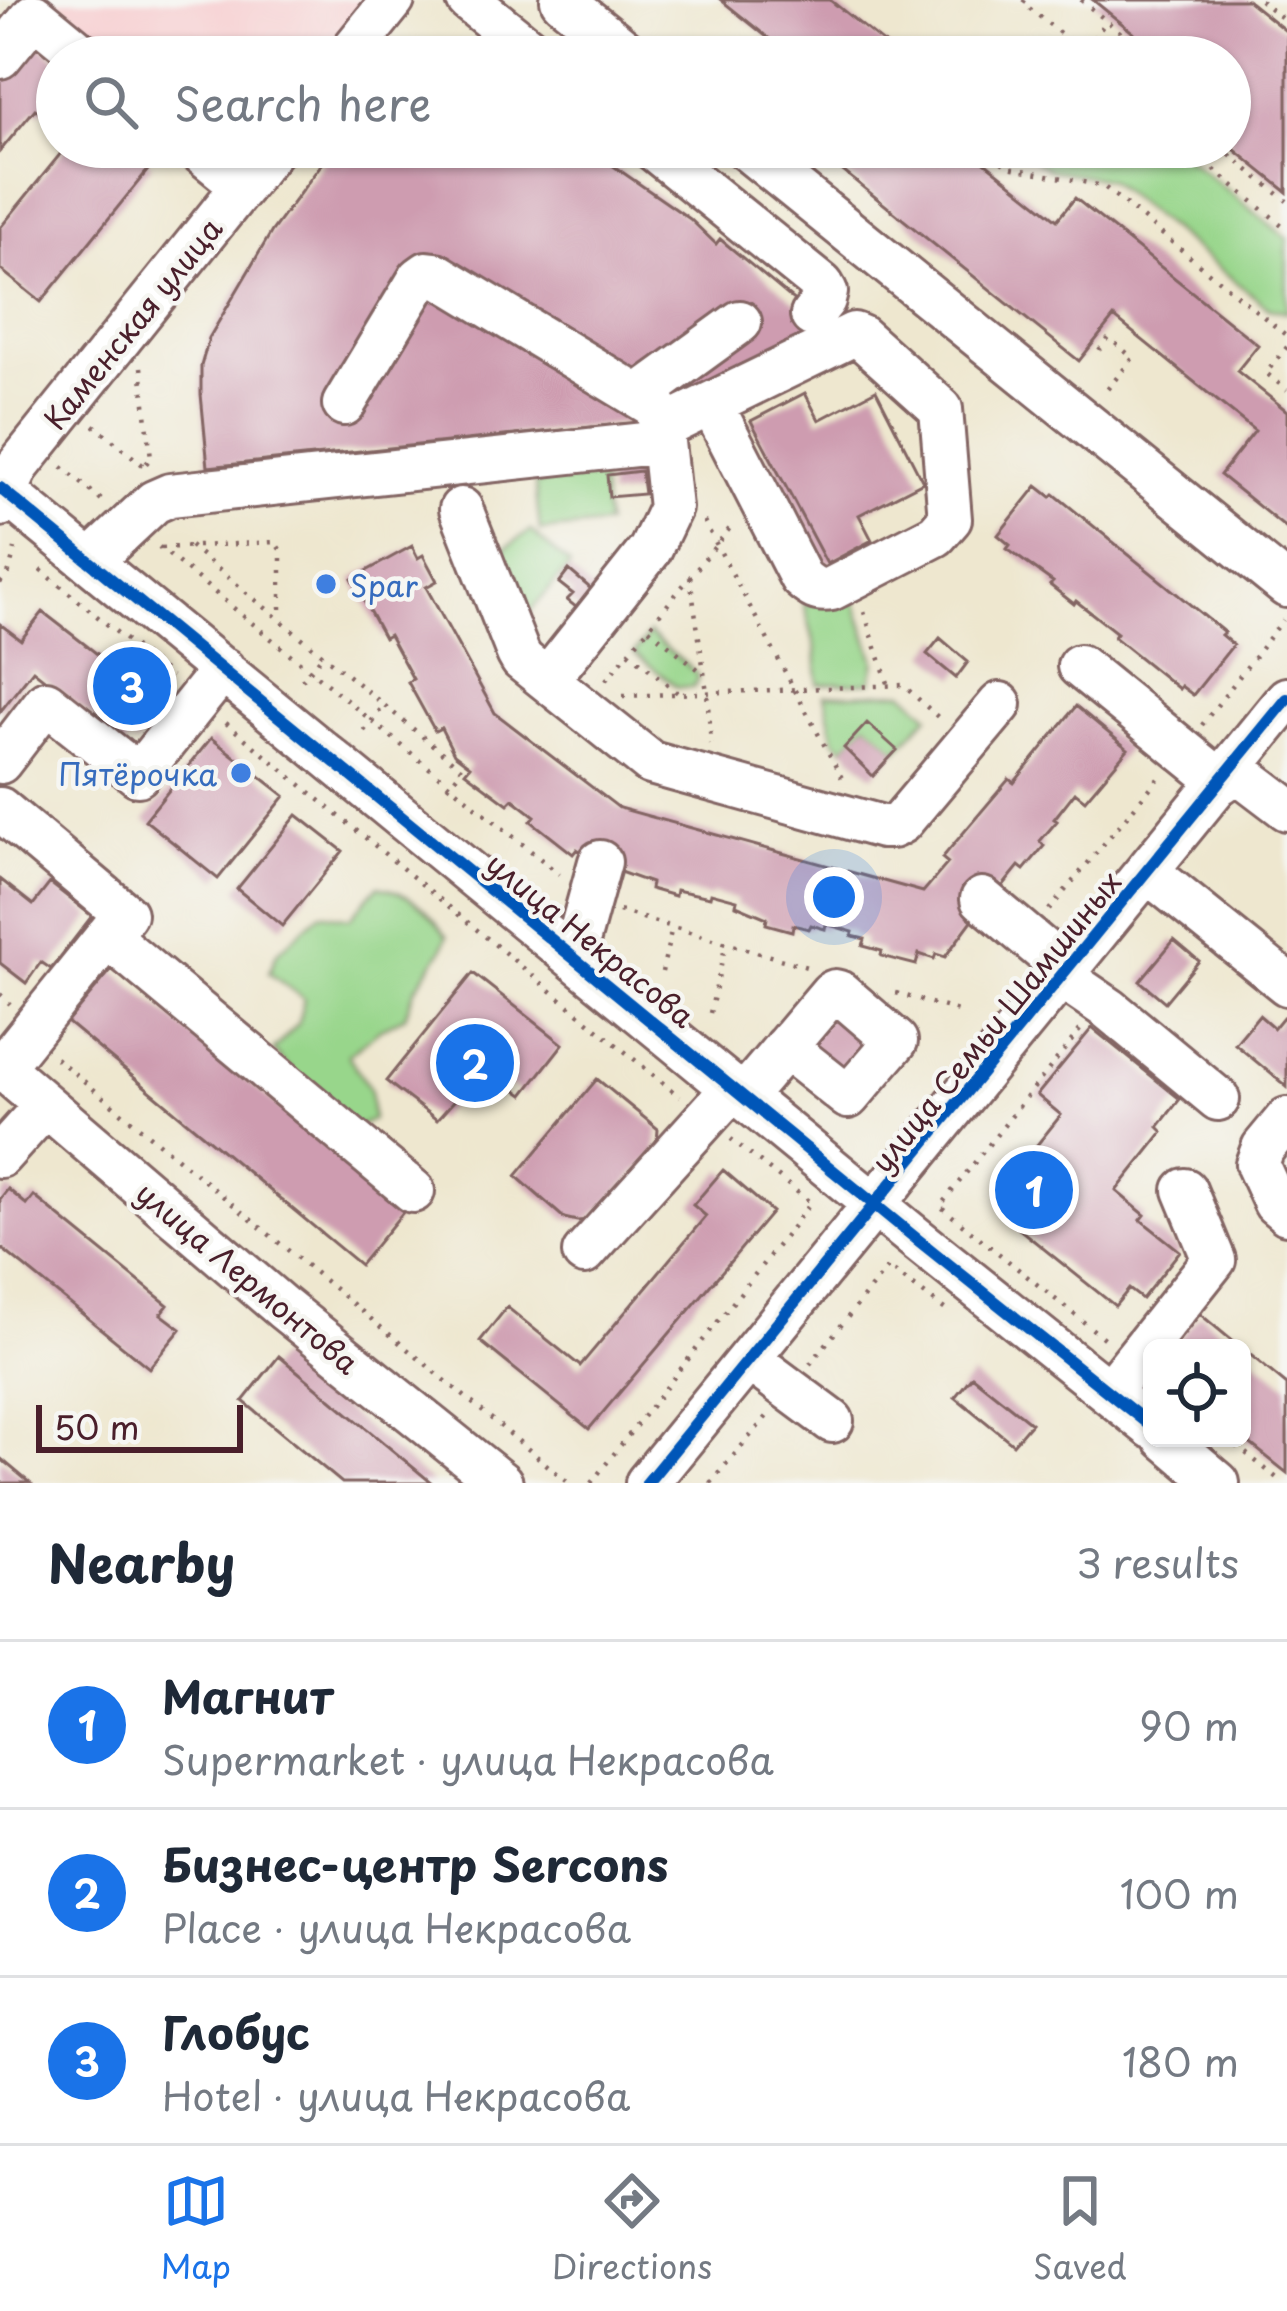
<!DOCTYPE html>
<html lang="en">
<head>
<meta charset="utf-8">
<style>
  body { margin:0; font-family:"Playpen Sans",sans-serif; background:#f2f2f3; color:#1f2937 }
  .controls { position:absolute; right:36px; bottom:36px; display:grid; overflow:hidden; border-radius:18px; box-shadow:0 3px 9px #0004 }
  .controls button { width:108px; height:108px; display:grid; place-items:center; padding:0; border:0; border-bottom:3px solid #e0e1e3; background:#fff; color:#1f2937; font:60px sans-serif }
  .scale { position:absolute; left:36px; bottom:30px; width:207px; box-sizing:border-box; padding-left:12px; border:6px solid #4a1f2b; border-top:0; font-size:33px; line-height:42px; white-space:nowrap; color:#4a1f2b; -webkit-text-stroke:9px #f6f6f2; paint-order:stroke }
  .you { position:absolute; left:834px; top:897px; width:42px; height:42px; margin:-30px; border:9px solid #fff; border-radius:50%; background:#1a73e8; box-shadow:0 0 0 18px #1a73e833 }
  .badge { display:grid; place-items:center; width:78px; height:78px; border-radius:50%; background:#1a73e8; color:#fff; font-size:39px; font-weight:700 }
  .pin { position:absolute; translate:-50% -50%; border:6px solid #fff; box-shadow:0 3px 12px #0006 }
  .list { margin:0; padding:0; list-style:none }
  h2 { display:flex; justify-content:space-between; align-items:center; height:156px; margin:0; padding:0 48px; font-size:51px }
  h2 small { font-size:39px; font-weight:400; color:#747a83 }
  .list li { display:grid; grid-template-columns:78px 1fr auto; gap:36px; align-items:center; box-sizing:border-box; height:168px; padding:0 48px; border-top:3px solid #e0e1e3 }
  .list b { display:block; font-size:45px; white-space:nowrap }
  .list p { margin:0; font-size:39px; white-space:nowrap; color:#747a83 }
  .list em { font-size:39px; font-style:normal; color:#747a83 }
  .icon { flex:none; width:66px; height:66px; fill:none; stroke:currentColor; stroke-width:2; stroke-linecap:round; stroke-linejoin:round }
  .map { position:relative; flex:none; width:1287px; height:1483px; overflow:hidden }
  .search { position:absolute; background:#fff; box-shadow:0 3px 9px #0004; left:36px; right:36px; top:36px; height:132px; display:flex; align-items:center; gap:30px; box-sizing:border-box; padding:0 42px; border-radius:66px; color:#747a83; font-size:45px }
  .sheet { height:660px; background:#fff }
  nav { display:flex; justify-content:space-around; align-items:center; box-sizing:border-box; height:168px; border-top:3px solid #e0e1e3; background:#fff; font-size:33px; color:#747a83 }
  nav a { display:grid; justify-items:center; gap:6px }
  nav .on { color:#1a73e8 }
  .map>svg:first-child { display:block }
  .built { fill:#f7cfd1 }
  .green { fill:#98d68b; stroke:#717a5b; stroke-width:3 }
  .building { fill:#ce9cb0 }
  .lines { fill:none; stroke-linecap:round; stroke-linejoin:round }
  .minor-casing { stroke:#836564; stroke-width:48 }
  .path { stroke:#836564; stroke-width:4.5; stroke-dasharray:3 9; stroke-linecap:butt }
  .minor { stroke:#fff; stroke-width:42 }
  .cycleway-casing { stroke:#f6f6f2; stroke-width:20 }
  .cycleway { stroke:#0057b8; stroke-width:12 }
  .shop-dot { fill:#3f7fe0; stroke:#f6f6f2; stroke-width:4.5 }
  .labels { text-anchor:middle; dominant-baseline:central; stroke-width:9; stroke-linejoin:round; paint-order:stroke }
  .street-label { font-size:30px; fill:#4a1f2b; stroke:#f6f6f2 }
  .shop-label { font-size:30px; fill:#366cbe; stroke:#f6f6f2; text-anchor:start }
</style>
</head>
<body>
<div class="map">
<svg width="1287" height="1483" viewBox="0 0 1287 1483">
  <rect width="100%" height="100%" fill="#f6f6f2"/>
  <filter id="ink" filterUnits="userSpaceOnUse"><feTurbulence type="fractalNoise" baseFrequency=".00833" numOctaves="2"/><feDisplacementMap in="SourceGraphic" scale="24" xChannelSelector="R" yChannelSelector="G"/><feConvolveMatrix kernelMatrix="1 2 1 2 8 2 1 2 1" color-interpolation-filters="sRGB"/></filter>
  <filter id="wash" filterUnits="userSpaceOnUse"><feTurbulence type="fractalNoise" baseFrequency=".004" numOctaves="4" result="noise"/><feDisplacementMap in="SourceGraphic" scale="48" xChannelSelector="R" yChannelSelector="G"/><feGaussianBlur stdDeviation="2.7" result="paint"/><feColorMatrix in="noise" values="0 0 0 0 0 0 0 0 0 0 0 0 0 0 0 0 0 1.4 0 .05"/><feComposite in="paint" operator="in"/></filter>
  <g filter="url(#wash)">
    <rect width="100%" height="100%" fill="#eee7cf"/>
    <path class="built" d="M56,0H376L330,57H127Z"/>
    <path class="green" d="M1030,147H1173L1287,238V312L1269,308L1107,179L1049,170L1035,161Z
      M601,476L606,525L540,531L535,483Z
      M531,531L570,566L522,621L495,555Z
      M855,601L875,661L871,682L818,684L816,649L804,604Z
      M649,634L695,672L698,678L694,687H677L634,653Z
      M904,692L929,715L897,750L867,723L844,748L834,739L825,695Z
      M378,886C412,893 427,909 447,936L442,950L415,989L405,1016L379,1030L348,1055L370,1089L373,1119L347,1133L273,1050L298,1024L304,999L269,973L277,953L321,913L350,918Z"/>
    <g id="blocks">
      <path class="building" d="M721,0H830L901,57H792Z
        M1093,0H1247L1287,32V192L1230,146V57H1163Z
        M34,40L57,59V83L54,87L57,93L40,113L35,109L0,151V80Z
        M66,147H130L152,165L41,302L0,269V228Z
        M334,147H586L690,219L716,244L720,239L832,332L667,419L208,467L201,394V366L209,338L272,231Z
        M813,147H966L1057,220L1075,198L1258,345L1237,371L1287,411V529L1220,475L1255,431L1114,317L1079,361Z
        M876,390L923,482L859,515L872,540L827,564L751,421L805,393L819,420Z
        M641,471L644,494L609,497L607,475Z
        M1037,486L1051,497L1054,494L1224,632L1221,635L1233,645L1193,695L1181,686L1179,689L1114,637L1117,633L1076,601L1074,604L1050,585L1053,582L1007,549L1010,545L998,535Z
        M412,546L418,558L423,555L437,581L426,587L495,713L619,808L923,892L948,863L942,858L1009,779L1014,783L1076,706L1128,749L1085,800L1075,792L1054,819L1057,821L1040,841L1044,846L1024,870L1019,866L1002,887L999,884L945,957L936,954L934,959L919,954L916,965L881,956L882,951L863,946L865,939L852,936L853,932L826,924L825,929L811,925L809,929L793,925L792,931L766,924L767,918L736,905L737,900L711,893L710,897L676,890L675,896L650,889L651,883L620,872L621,868L593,860L577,849L573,854L531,821L535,816L513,799L508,804L465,772L470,766L454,754L441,728L435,731L408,682L413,679L389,635L384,638L352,579Z
        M569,570L597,594L582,612L567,600L573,594L559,583Z
        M43,612L118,670L123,663L164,694L159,700L165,705L136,744L130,739L123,748L93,717L33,670L0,712V624L21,640Z
        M940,638L968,662L956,678L927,654Z
        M867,723L897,750L873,776L844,748Z
        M211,738L285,796L218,879L145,820Z
        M297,815L343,851L282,926L237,889Z
        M0,879L33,905L50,883L92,916L51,969L41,962L26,983L0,963Z
        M1174,940L1199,961L1165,1002L1140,981Z
        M112,969L404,1211L360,1265L67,1022Z
        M473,973L563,1044L523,1095L509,1085H468L437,1120L386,1081Z
        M836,1007L878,1042L846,1081L803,1046Z
        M1259,1015L1274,1028L1283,1017L1287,1020V1087L1235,1044Z
        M1092,1028L1180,1099L1158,1127L1163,1132L1116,1191L1145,1215L1141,1220L1180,1251L1142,1299L1129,1289L1115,1306L1008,1220L1019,1206L1000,1191L1061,1115L1037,1095Z
        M597,1079L658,1129L656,1153L589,1220L577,1221L564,1218L516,1176Z
        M723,1170L772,1212L589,1429L480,1341L507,1307L580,1366L706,1216L693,1205Z
        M8,1189L27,1205L34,1196L168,1305L161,1314L181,1329L149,1368L0,1247V1199Z
        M1200,1314L1241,1348H1172Z
        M1242,1348L1287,1385V1473L1242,1437Z
        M279,1356L432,1483H342L243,1401Z
        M972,1376L1031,1423L1013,1444L955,1397Z
        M0,1458L30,1483H0Z"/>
    </g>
  </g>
  <g filter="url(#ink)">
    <use href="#blocks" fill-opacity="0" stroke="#836564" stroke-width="3"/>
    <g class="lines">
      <g class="minor-casing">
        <path id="minor" d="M468,0L539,57
          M562,0L633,57
          M0,57L34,15L85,57
          M347,57L393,0
          M195,147L243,186
          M651,147L822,285L826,292L824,300L812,315
          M744,147L1287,586
          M638,396L740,322
          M344,404L420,278L427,273L436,274L656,407L661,428
          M663,442L670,508L650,550L547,680L651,763L882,827H892L901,822L1000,704
          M0,488L913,1236L1152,1427
          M0,505L18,466L274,147
          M461,509L518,653L522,660L547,680
          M91,561L154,502L170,495L663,442L661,428L854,334L861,337L941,409L950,519L936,535L831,589C818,592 811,587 801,578L712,405
          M1079,666L1222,782
          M0,762L46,702L138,775L223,669
          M1233,768L1287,809
          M0,809L125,914L2,1067
          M1148,872L1287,984
          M982,899L1068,971
          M107,936L413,1191
          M574,956L600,862
          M1062,977L1109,1009L1218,1099
          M0,1066L283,1308L501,1483
          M744,1096L831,993L835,991L839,992L896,1041L848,1097L785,1047
          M1287,1119L1263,1148L1257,1164L1275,1203L1287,1213
          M0,1156L45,1106
          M584,1253L734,1087
          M750,1360L832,1421
          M1109,1392L1214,1260L1185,1190
          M1165,1438L1218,1483
          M647,1483L1287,699"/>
      </g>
      <path class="path" d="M1025,0L1023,3L1082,51
        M1081,0L1120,32L1130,57
        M1260,0L1287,22
        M1078,57L1107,21
        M983,147L1008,167L1103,186L1287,336
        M1186,147L1287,229
        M1220,147L1287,201
        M1287,347L1266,373L1287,390
        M1099,350L1109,338L1133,358L1105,392
        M141,367L151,458L144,466
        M94,425L144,466L142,468
        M62,467L104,502
        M704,521L843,780
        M190,546L462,769L442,794
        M159,547L559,874
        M161,548L275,542L281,551V618
        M41,570L171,677
        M690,577L707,692L711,744
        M0,583L9,572L15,549
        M864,612L889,686
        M649,629L704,674
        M629,652L679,694
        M302,680L323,655
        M606,680L735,522
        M623,696L903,685L940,719
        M226,723L680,1097
        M1202,725L1283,620
        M364,731L384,705
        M1049,910L1161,775
        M619,911L810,968
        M662,972L672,927
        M896,993L965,1013
        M0,994L10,1004
        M710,1013L726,943
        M1080,1030L940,1206L1106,1340
        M56,1058L569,1483
        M810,1364L888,1267L947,1311
        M1227,1438L1283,1483
        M591,1483L811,1203L731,1139
        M710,1483L769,1414"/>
      <use href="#minor" class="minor"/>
      <g class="cycleway-casing">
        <path id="cycleway" d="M0,488L913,1236L1152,1427
          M647,1483L1287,699"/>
      </g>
      <use href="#cycleway" class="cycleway"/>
    </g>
  </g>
  <g class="shop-dot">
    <circle cx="326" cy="584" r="12"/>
    <circle cx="241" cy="773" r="12"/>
  </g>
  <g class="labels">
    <g class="street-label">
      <text transform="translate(132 323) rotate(-51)">Каменская улица</text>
      <text transform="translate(591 939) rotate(39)">улица Некрасова</text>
      <text transform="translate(995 1021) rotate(-51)">улица Семьи Шамшиных</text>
      <text transform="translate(248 1277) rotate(40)">улица Лермонтова</text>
    </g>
    <g class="shop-label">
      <text x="350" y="584">Spar</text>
      <text x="217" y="773" text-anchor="end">Пятёрочка</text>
    </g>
  </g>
</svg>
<div class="controls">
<button><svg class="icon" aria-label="locate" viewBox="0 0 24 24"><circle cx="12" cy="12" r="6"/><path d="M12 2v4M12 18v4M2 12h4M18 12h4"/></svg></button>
</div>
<div class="scale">50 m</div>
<div class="you"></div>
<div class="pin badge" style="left:1034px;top:1190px">1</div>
<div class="pin badge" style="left:475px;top:1063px">2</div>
<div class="pin badge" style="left:132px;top:686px">3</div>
<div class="search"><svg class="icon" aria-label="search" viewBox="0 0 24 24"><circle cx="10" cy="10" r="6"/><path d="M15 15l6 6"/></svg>Search here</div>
</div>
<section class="sheet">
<h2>Nearby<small>3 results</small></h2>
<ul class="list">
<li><span class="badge">1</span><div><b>Магнит</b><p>Supermarket · улица Некрасова</p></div><em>90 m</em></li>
<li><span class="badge">2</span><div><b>Бизнес-центр Sercons</b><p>Place · улица Некрасова</p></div><em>100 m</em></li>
<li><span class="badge">3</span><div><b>Глобус</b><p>Hotel · улица Некрасова</p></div><em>180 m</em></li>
</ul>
</section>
<nav>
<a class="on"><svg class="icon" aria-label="map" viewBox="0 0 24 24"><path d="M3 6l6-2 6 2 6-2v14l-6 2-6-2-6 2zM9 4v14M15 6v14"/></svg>Map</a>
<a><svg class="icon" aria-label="directions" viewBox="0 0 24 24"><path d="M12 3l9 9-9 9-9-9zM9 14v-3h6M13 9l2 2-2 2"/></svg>Directions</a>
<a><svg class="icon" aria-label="saved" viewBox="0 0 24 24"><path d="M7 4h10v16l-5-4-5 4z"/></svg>Saved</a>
</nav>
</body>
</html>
